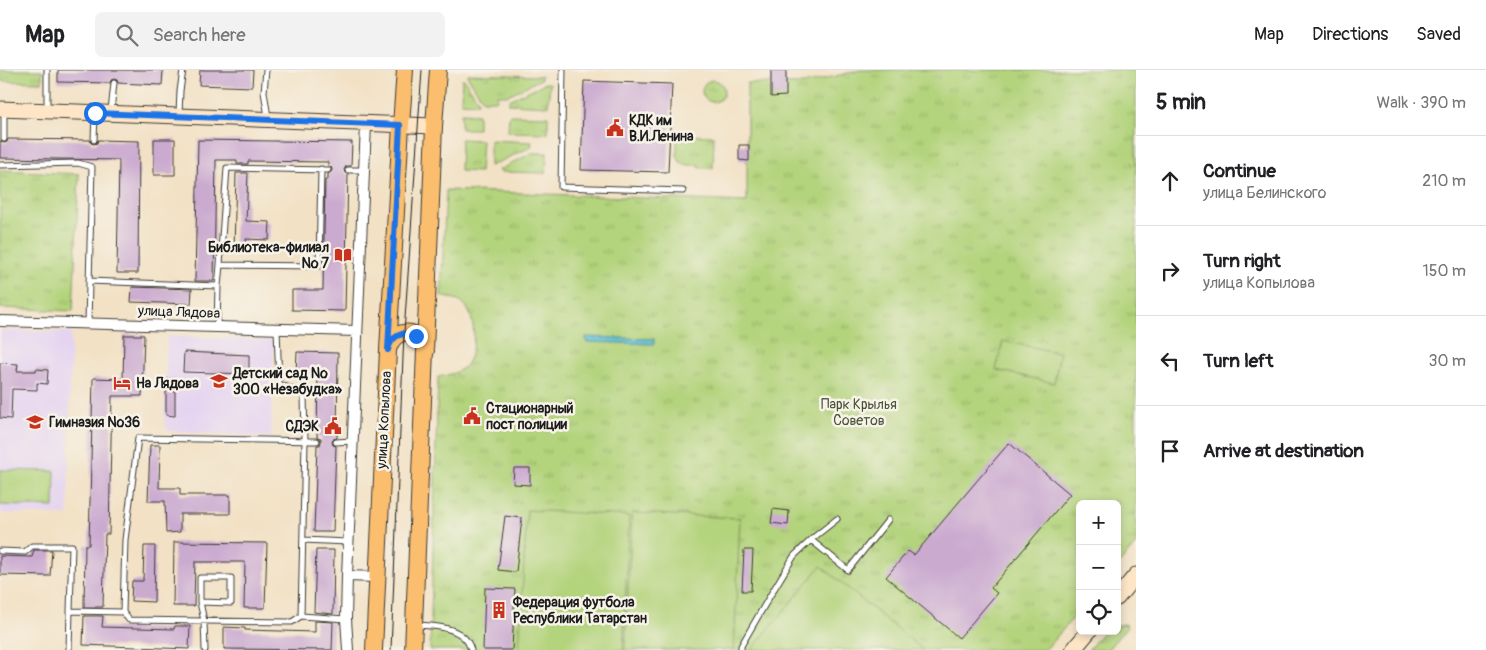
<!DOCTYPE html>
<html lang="en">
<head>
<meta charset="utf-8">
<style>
  body { margin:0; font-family:Pangolin,sans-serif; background:#f2f2f2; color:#202124 }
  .controls { position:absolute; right:15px; bottom:15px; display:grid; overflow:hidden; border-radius:8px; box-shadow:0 2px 8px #0003 }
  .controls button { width:45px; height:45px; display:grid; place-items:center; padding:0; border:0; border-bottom:1px solid #e0e0e0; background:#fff; color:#202124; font:25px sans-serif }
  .stop { position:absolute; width:15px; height:15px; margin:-11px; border:4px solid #1a73e8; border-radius:50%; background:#fff }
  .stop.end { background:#1a73e8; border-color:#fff; box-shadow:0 1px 5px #0008 }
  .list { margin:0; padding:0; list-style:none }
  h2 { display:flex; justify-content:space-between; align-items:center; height:65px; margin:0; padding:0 20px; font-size:21px }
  h2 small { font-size:16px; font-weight:400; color:#757577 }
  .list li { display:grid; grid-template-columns:32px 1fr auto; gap:15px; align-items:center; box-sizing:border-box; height:90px; padding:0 20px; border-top:1px solid #e0e0e0 }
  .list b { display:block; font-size:19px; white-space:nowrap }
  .list p { margin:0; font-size:16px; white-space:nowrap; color:#757577 }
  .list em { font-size:16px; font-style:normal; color:#757577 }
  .icon { flex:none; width:28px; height:28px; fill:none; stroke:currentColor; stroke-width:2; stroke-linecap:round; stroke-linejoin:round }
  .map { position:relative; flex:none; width:1136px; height:580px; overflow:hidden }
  header { display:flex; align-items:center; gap:30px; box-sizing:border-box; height:70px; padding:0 25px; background:#fff; border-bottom:1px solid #e0e0e0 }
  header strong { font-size:24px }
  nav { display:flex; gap:28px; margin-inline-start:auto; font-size:18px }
  .search { width:350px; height:45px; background:#f2f2f2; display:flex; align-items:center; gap:12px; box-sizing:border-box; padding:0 18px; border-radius:8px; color:#757577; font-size:19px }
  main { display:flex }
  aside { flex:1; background:#fff }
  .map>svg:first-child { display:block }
  .built { fill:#e5d3f1 }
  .grass { fill:url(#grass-tufts); stroke:#68784c }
  .pitch { fill:#b3d37b; stroke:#68784c }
  .water { fill:url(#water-ripples); stroke:#3a6e78 }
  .building { fill:#cbaad0 }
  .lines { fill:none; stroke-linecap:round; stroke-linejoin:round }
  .lane-casing { stroke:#3c3a35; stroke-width:7 }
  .street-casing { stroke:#3c3a35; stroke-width:12 }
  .secondary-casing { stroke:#3c3a35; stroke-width:17 }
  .primary-casing { stroke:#3c3a35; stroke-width:18 }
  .lane { stroke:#fff; stroke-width:5 }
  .street { stroke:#fff; stroke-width:10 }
  .secondary { stroke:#fde5c5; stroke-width:15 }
  .primary { stroke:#fbbe6e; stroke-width:16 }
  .tram { stroke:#1c1c1c; stroke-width:1 }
  .route { stroke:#1a73e8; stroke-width:6 }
  .labels { text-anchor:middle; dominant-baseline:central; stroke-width:5; stroke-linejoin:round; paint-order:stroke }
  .poi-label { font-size:14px; font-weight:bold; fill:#1c1c1c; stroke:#f7f3e8; text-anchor:start }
  .street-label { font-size:14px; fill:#1c1c1c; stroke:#f7f3e8 }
  .park-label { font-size:14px; fill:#495338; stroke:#f7f3e8 }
</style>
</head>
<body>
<header>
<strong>Map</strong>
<div class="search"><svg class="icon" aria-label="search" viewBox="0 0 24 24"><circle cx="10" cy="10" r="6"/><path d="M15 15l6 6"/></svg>Search here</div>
<nav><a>Map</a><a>Directions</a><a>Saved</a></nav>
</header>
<main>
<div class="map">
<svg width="1136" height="580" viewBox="0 0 1136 580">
  <defs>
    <pattern id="grass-tufts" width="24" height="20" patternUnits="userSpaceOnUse" patternTransform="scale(1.25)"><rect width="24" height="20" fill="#b3d37b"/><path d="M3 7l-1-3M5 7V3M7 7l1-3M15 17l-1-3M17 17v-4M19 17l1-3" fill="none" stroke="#99b56a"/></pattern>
    <pattern id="water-ripples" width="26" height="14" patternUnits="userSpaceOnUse" patternTransform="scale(1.25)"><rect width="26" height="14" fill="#58bfd5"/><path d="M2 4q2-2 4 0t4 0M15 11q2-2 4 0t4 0" fill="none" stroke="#489aac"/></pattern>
  </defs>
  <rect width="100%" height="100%" fill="#f7f3e8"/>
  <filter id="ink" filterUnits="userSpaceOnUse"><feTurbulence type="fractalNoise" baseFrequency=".02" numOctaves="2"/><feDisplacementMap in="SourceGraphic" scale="10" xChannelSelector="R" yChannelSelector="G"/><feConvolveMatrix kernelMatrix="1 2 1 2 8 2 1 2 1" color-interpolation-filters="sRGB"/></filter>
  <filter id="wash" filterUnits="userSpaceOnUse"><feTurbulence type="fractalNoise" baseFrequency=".0096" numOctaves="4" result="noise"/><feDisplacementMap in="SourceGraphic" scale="20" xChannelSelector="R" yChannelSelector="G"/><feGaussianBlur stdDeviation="1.12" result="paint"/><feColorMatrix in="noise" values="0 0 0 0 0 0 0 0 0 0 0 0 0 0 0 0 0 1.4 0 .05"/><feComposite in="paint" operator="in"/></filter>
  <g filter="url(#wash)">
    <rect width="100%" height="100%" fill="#f2e1c5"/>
    <path class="built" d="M0,260L71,262L68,445L0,443Z
      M167,266L274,270L271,367L168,361L164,352Z"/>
    <path class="grass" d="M0,0H42V12L0,11Z
      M860,0H1136V474L1117,496V434H1080V540L1045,580H430L438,307C448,305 459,303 466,295C477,280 477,241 460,231C455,228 447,228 441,226L446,120L747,132V13L804,14Z
      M468,4L541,6V9L508,25H497V30H483L468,7Z
      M462,9H464L478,30V33L461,32Z
      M702 21a11 11 0 1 1 22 0a11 11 0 1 1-22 0Z
      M545,13H550L548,36L509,34V30Z
      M461,43L478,44V59H461Z
      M509,45L548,46V63L508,62Z
      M677,65L714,66L713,98H700L699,95H687L680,92L677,85Z
      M461,69L482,70L480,102L460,101Z
      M490,70L532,72L531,77L490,96Z
      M532,83H547L546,103L499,102V100Z
      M0,100L79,104L73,241L0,238Z
      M1126,554L1127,557L1107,580H1088L1104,561H1117V555Z"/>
    <path class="pitch" d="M1003,271L1060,283L1054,313L996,300Z
      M0,400L55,401L54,437L0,435Z
      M527,440L629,446L623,580H519Z
      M632,443L740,448L734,580H625Z
      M821,496L923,580H755L753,578Z"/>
    <path class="water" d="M586,267L654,269V274L586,272Z"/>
    <g id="blocks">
      <path class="building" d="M58,0H163L162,15L118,13L117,10L114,9L111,10L110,13L58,12Z
        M200,0H253L252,17L199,15Z
        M771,0H786V26L771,27Z
        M584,11L672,14L668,102L581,100Z
        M8,69L90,70L91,73L94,74L97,73L98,70L139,71L138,203H117L119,90L0,88V71L4,73L7,72Z
        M154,69H175V105H154Z
        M198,70L352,72L351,96H346L344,100L345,103L348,104L345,241L292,240V220H323L325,110H328V104L332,101V98L328,96V92L248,91V94H237V90H216L214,211H195Z
        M739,75H749V91L739,90Z
        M236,103H248L246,151L270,152L269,170L246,169V182L234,181Z
        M132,217L192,219L191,234L131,232Z
        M124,265H144L142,326H112L109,464H105L103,537H84L85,475H89L93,308L123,309Z
        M184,282L249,285V304L183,302Z
        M297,282L338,283L337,368L333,369L332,372L333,375L336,376L333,462H314L317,375H320L321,372V368L317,367L318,303L296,302Z
        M0,293L18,294L17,301H36V299L48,300L47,314L37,313V320L12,319L11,349L0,348Z
        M166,309H175V346L166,345Z
        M1009,373L1070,424L991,518L997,523L959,568L886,507L908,481L914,485Z
        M150,375H160L159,418H180V425H230V444H180V462L166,463L165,431H148Z
        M514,398H530V415L513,414Z
        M773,439L789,441L788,455L771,453Z
        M505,446L522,448L516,502L498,500Z
        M174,472L267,473L265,538H244L245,492H195L194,536H173Z
        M144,476H155L154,532L131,531L132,511H143Z
        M34,480H52L50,506L0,505V486L32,487Z
        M316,480H334L333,544L314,542Z
        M744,480H753L751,521H742Z
        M485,518L515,519L512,580H483Z
        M84,546H103L102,557L174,559L175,556H190L189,579L83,575Z
        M315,551L333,552L332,580L224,579V557L245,558V560L315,562Z"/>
    </g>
  </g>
  <g filter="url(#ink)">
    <use href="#blocks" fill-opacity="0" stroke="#3c3a35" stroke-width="1"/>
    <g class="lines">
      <g class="lane-casing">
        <path id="lane" d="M266,0L264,22L268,47
          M563,0L561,117L683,121
          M47,38V0
          M111,41L114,13
          M4,42V69
          M179,44L180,21L183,0
          M94,70L95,44
          M0,95L78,93L92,97L88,253
          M348,100H365
          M220,195L227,98L328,100
          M89,211L218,216L220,195L319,196L321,99
          M217,257L218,216
          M277,259L279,314L304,324L305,371L301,546
          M336,372L352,371
          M303,470L348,472
          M811,470L848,500L888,450
          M0,481L25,482L32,476H72L70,541
          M200,532L231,533V508H200V532L204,551L205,580
          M123,542L125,470L138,368L317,371
          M417,555C437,556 465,557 471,580
          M69,580L70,541L123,542L129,550L292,552L301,546L346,549
          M741,580V576L771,524L794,486L813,468L837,449"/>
      </g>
      <g class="street-casing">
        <path id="street" d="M0,251L357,261
          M347,506L376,507
          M348,580L346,549L347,506L366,54"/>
      </g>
      <g class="secondary-casing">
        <path id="secondary" d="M0,39L434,56
          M1117,528L1136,505
          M1073,580L1089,561"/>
      </g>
      <g class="primary-casing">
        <path id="primary" d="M388,280C394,256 421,257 426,281
          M374,580L388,280L401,55L405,0
          M413,580L434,56L438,0"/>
      </g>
      <use href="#lane" class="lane"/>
      <use href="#street" class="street"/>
      <use href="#secondary" class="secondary"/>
      <use href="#primary" class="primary"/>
      <path class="tram" d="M391,580L404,263L422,0"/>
    </g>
  </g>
  <g class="lines" filter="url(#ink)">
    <path class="route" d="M95,43L400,55L388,280C391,266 403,260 416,266"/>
  </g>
  <defs>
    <g id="civic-bare" transform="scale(1.35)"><path d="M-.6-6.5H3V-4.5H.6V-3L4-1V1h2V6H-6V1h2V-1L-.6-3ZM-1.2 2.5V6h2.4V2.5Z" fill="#c8321e" stroke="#f7f3e8" stroke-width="2.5" paint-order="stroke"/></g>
    <g id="library-bare" transform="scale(1.35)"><path d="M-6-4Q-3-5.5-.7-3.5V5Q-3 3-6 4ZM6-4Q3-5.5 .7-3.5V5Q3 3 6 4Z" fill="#c8321e" stroke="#f7f3e8" stroke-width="2.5" paint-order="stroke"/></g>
    <g id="school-bare" transform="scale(1.35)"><path d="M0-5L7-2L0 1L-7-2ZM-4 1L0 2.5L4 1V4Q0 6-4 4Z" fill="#c8321e" stroke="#f7f3e8" stroke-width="2.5" paint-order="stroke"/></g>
    <g id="hotel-bare" transform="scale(1.35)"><path d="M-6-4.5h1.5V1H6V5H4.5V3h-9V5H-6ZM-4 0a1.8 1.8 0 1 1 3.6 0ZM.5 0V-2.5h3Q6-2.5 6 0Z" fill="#c8321e" stroke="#f7f3e8" stroke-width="2.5" paint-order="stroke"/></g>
    <g id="building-bare" transform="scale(1.35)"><path d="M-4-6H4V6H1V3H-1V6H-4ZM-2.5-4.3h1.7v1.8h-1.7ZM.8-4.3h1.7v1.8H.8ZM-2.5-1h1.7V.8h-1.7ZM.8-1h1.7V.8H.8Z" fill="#c8321e" stroke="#f7f3e8" stroke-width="2.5" paint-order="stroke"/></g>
  </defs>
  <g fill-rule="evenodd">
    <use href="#civic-bare" x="615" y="58"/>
    <use href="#library-bare" x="343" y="185"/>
    <use href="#school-bare" x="219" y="311"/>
    <use href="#hotel-bare" x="122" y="313"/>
    <use href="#civic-bare" x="472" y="346"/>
    <use href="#school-bare" x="35" y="352"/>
    <use href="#civic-bare" x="333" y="356"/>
    <use href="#building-bare" x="499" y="540"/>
  </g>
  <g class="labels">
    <g class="poi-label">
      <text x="629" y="50">КДК им<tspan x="629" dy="16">В.И.Ленина</tspan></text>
      <text x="329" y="177" text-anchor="end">Библиотека-филиал<tspan x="329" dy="16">№ 7</tspan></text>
      <text x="233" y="303">Детский сад №<tspan x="233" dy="16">300 «Незабудка»</tspan></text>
      <text x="136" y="313">На Лядова</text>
      <text x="486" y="338">Стационарный<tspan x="486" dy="16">пост полиции</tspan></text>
      <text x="49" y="352">Гимназия №36</text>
      <text x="319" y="356" text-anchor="end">СДЭК</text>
      <text x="513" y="532">Федерация футбола<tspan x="513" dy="16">Республики Татарстан</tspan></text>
    </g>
    <g class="street-label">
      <text transform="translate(179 242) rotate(2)">улица Лядова</text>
      <text transform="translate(384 350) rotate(-87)">улица Копылова</text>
    </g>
    <g class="park-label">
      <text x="859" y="334">Парк Крылья<tspan x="859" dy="16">Советов</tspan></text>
    </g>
  </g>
</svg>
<div class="controls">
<button>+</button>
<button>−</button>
<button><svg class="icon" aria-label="locate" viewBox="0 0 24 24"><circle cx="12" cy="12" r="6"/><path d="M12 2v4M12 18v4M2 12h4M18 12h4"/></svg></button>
</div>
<div class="stop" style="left:95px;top:43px"></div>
<div class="stop end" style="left:416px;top:266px"></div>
</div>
<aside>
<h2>5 min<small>Walk · 390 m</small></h2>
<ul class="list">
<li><svg class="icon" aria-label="ahead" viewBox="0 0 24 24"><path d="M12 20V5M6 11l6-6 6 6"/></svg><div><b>Continue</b><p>улица Белинского</p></div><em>210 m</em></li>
<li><svg class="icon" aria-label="right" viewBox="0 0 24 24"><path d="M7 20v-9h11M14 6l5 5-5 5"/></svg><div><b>Turn right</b><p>улица Копылова</p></div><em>150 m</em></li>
<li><svg class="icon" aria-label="left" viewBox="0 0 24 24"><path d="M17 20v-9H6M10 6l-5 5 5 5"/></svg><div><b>Turn left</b></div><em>30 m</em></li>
<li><svg class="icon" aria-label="arrive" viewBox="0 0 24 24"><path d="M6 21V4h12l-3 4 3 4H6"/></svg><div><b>Arrive at destination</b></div></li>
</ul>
</aside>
</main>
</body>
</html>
